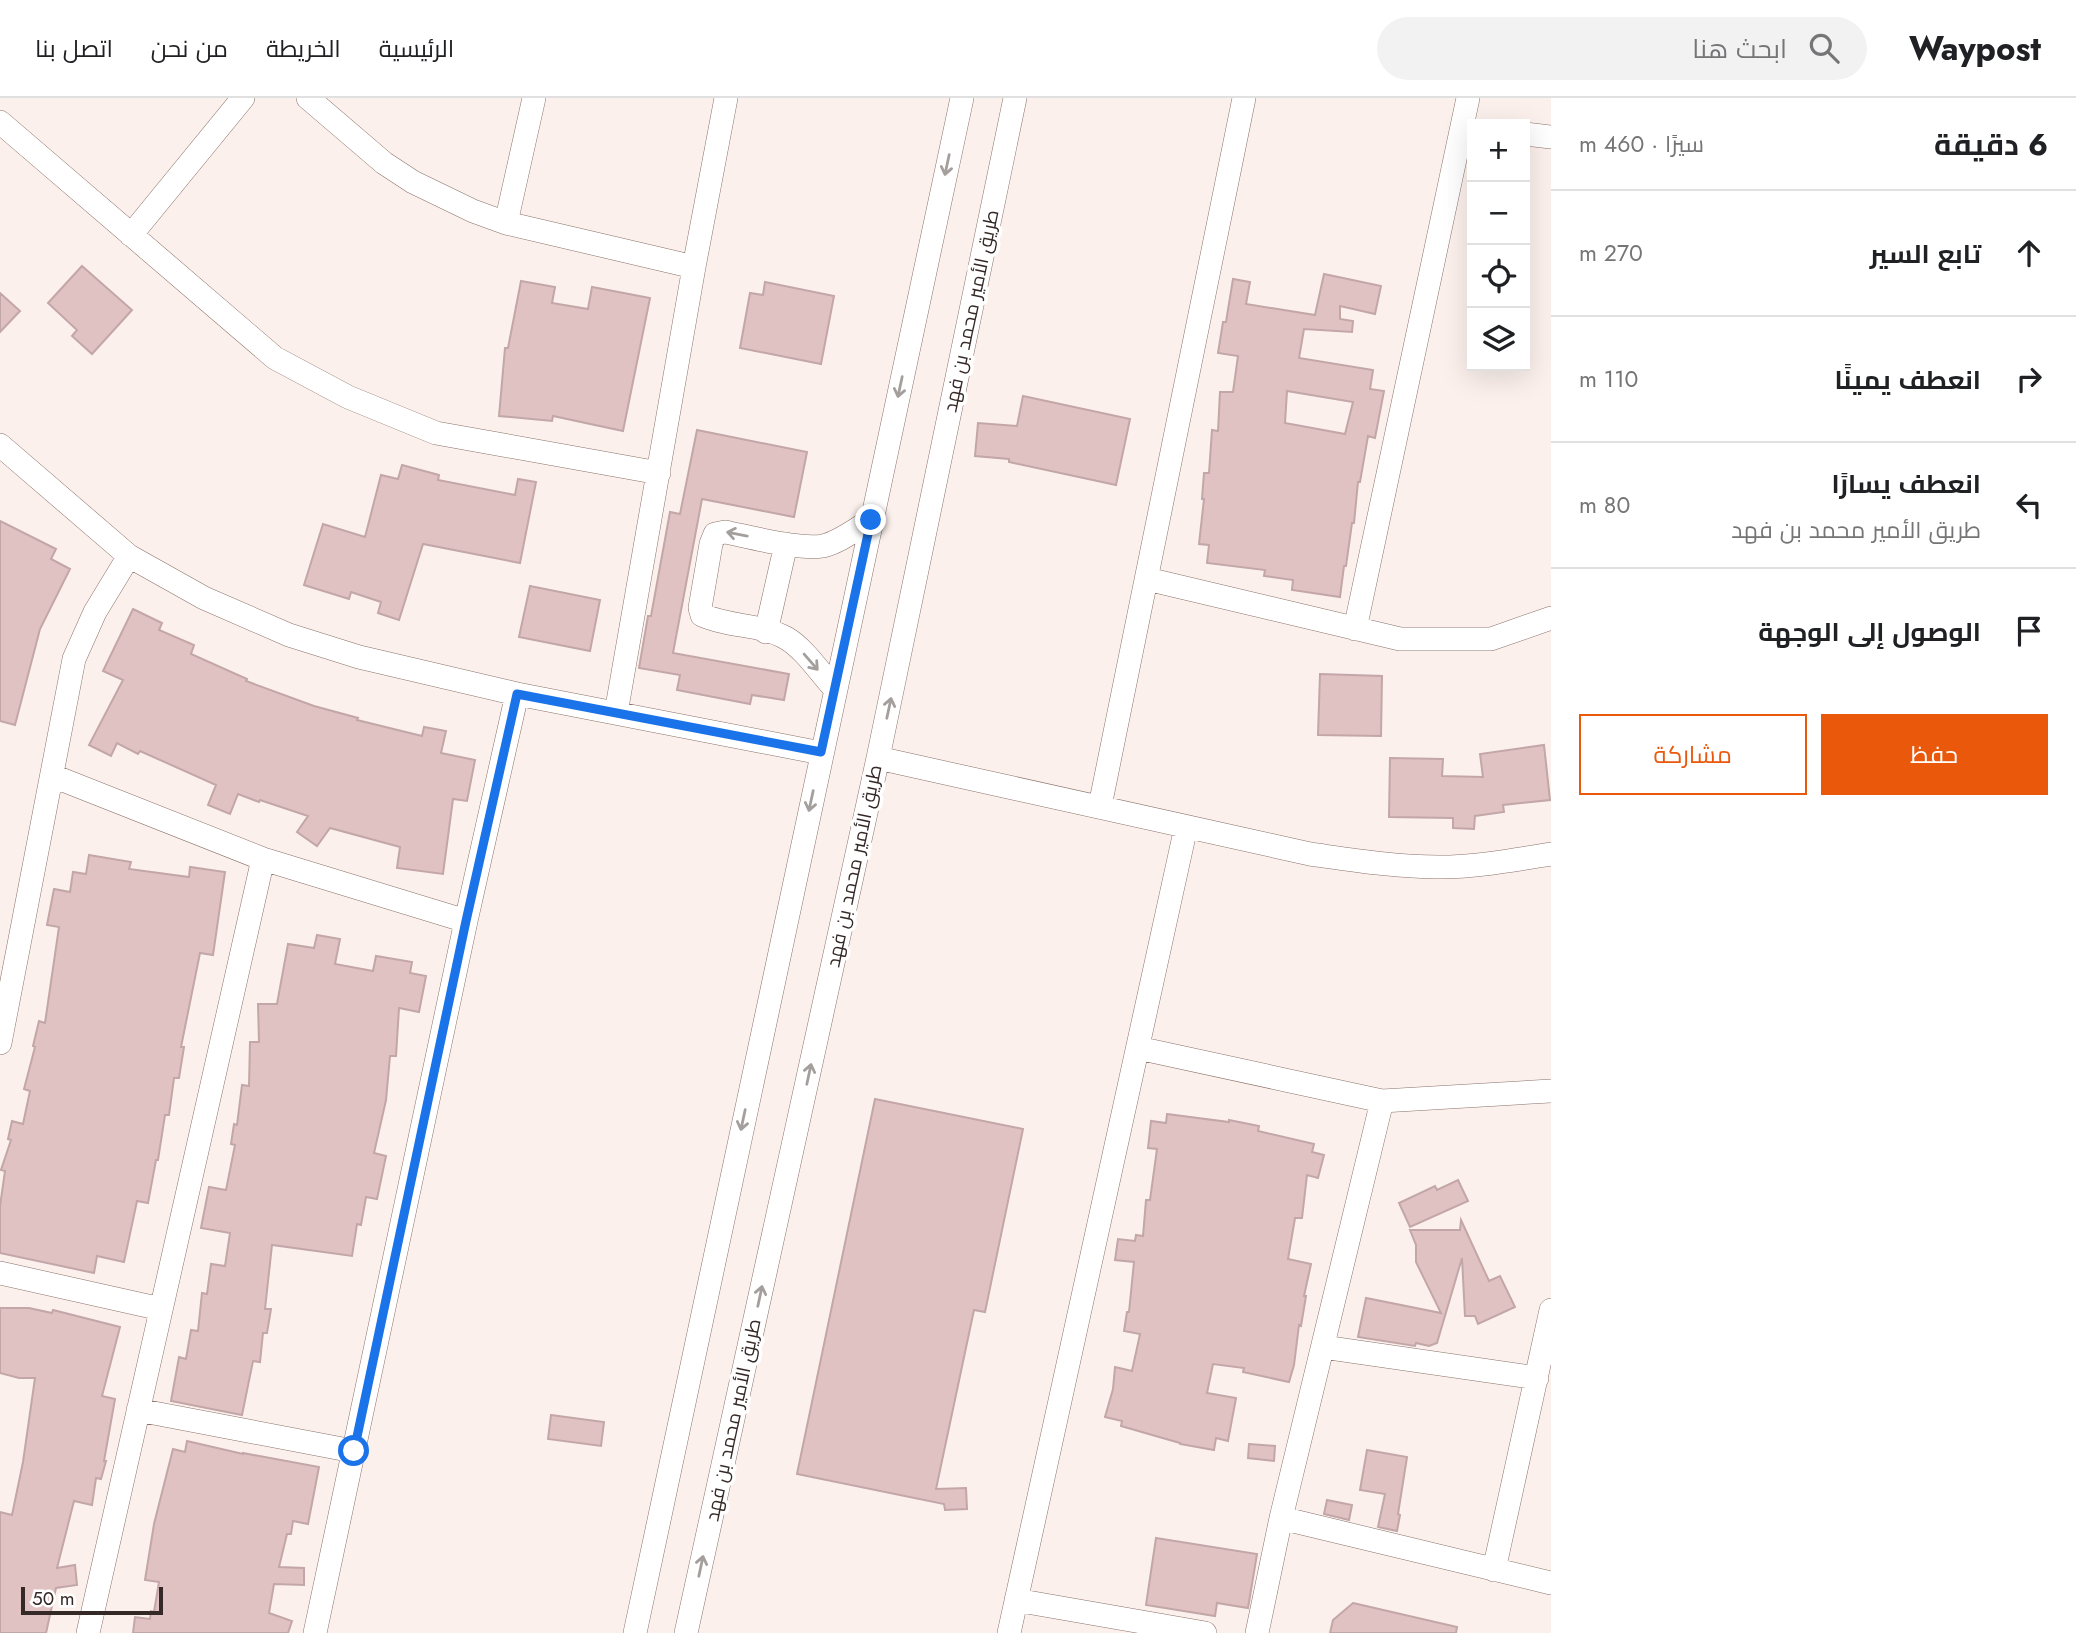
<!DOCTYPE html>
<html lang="ar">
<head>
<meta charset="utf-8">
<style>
  body { margin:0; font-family:Jost,Cairo,sans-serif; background:#f2f2f2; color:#202124; direction:rtl }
  .controls { position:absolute; right:21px; top:21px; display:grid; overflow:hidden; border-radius:0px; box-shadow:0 7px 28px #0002 }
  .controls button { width:63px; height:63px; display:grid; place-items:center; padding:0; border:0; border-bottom:2px solid #e0e0e0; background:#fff; color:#202124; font:35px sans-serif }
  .scale { position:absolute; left:21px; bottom:18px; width:142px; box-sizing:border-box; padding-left:7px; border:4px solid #342926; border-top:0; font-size:19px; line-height:24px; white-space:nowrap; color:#342926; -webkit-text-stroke:5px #fff; paint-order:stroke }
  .stop { position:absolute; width:21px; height:21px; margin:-16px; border:5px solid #1a73e8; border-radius:50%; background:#fff }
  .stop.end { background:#1a73e8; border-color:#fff; box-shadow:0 2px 7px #0008 }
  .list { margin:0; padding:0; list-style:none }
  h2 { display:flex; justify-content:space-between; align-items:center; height:91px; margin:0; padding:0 28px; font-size:30px }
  h2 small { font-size:23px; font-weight:400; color:#757577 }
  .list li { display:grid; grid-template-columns:46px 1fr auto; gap:21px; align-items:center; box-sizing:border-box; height:126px; padding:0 28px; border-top:2px solid #e0e0e0 }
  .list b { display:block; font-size:26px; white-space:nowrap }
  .list p { margin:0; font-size:23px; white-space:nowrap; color:#757577 }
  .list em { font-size:23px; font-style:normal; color:#757577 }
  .actions { display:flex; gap:14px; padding:21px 28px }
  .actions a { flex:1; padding:16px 0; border:2px solid #ea580c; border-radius:0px; text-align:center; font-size:24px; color:#ea580c }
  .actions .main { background:#ea580c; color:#fff }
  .icon { flex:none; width:38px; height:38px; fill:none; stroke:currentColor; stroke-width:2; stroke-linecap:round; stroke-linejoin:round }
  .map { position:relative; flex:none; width:1551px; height:1535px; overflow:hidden; direction:ltr }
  header { display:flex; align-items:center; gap:42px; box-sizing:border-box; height:98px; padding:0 35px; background:#fff; border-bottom:2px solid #e0e0e0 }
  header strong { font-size:33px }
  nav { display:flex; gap:38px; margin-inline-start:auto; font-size:24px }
  .search { width:490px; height:63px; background:#f2f2f2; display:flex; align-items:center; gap:18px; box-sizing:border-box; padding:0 24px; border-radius:38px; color:#757577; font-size:26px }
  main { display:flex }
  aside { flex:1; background:#fff }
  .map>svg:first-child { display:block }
  .building { fill:#e0c2c3; stroke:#c3a6a7; stroke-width:2; fill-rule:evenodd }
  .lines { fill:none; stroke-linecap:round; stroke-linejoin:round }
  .minor-casing { stroke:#8b726a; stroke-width:24 }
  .minor { stroke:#fff; stroke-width:23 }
  .oneway { stroke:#a49f9d }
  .route { stroke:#1a73e8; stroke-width:9 }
  .labels { text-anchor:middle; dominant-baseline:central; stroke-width:7; stroke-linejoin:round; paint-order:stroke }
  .street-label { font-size:19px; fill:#342926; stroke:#fff }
</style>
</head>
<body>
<header>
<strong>Waypost</strong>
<div class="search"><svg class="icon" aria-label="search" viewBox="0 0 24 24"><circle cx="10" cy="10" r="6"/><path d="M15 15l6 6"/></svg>ابحث هنا</div>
<nav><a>الرئيسية</a><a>الخريطة</a><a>من نحن</a><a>اتصل بنا</a></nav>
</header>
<main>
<aside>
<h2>6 دقيقة<small>سيرًا · 460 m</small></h2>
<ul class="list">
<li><svg class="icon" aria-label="ahead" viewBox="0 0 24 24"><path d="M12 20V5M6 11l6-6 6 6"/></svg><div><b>تابع السير</b></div><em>270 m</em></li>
<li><svg class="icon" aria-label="right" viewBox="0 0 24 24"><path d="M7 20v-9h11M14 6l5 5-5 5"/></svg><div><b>انعطف يمينًا</b></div><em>110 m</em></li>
<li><svg class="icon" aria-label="left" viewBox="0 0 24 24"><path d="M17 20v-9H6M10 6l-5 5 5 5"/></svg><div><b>انعطف يسارًا</b><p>طريق الأمير محمد بن فهد</p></div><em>80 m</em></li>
<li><svg class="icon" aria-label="arrive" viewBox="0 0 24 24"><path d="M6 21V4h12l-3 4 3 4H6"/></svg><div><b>الوصول إلى الوجهة</b></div></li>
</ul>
<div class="actions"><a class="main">حفظ</a><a>مشاركة</a></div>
</aside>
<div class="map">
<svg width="1551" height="1535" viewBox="0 0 1551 1535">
  <rect width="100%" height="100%" fill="#fbf0ec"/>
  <path class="building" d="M82,168L132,212L92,256L72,238L77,232L48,205Z
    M1324,176L1381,188L1375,216L1340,208V221L1353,223L1352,234L1304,231L1299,260L1373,272L1370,291L1384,293L1375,340L1368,338L1360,384H1358L1354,425H1352L1346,468H1344L1340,499L1292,492L1293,482L1264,478L1265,472L1207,465L1209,447L1199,446L1204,401H1202L1204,375H1209L1212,332L1218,333L1220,294H1233L1238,258L1218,255L1223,224H1226L1233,181L1250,184L1246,206L1315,217ZM1287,293L1353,304L1345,336L1285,325Z
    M521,183L555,189L552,205L588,211L592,189L650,200L623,333L553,318L552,323L499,318L505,250H508Z
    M765,184L834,198L821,266L740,250L750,195L763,197Z
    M0,195L20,213L0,234Z
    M1023,298L1130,321L1116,387L1009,364V361L975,358L978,325L1017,328Z
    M697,332L807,354L794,419L702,401L673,555L789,576L784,602L752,597L750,606L677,592L680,577L639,570L648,518H651L670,414L680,416Z
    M402,367L439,377L438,382L515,397L518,381L536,384L520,465L423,446L399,522L378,515L381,504L351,494L349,501L304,487L323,426L365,439L381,377L398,381Z
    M0,423L56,451L51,461L70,471L40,531L15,627L0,623Z
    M530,488L600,502L590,553L519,539Z
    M133,511L162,525L159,532L194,547L191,556L247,581L246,583L314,608L358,620L357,622L422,638L424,629L446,633L441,655L475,662L467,703L453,701L443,776L397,770L400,749L330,730L317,748L297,734L308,718L260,702L259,704L238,696L230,716L208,707L216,687L140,653L138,656L117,645L111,658L89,647L123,582L103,573Z
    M1320,576L1382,578L1381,638L1318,637Z
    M1544,647L1550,702L1503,707L1504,714L1475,718L1474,731L1453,730V720L1389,719L1390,660L1443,661L1442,678L1483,679L1480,656Z
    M89,757L131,764L129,771L189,779L190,769L225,774L213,857L200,855L181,949H184L179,980H174L169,1017H165L158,1062H156L148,1105L137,1103L124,1164L97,1158L94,1175L0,1155V1108L5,1073L1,1072L11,1042L8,1041L12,1023L23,1026L30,993L24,991L35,949L33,948L39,923L45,925L59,829L47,827L54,791L70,794L73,774L86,776Z
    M317,837L340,841L335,866L373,873L376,858L412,864L410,875L426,878L419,914L399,910L396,958H390L386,1002L374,1055L386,1058L377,1101L366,1099L361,1127L357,1126L352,1158L272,1147L265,1211H271L267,1235H263L260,1264L253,1263L242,1317L171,1303L179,1259L186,1261L191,1232L198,1233L202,1195L207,1196L211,1166L225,1168L230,1135L201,1130L209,1089L226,1092L235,1047L231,1046L234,1026L237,1027L242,987L249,988L250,944H259L258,906H277L288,846L314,850Z
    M875,1001L1023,1031L985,1214L974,1212L936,1391L966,1390L967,1411L945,1412L944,1406L797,1376Z
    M1167,1016L1229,1024V1022L1259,1028L1258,1033L1314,1046L1312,1054L1324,1057L1318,1080L1307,1077L1302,1120H1295L1288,1161L1311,1166L1304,1198H1306L1301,1228L1299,1227L1294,1267L1289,1284L1243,1274L1244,1270L1213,1266L1207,1295L1236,1300L1228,1343L1216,1340L1214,1352L1180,1346V1345L1121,1328L1122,1323L1105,1319L1113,1291L1115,1269L1132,1273L1140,1236L1124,1233L1127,1214H1129L1134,1164L1115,1162L1118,1141L1135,1143L1136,1137L1143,1138L1146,1102H1150L1157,1051L1148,1050L1151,1023L1166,1025Z
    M1458,1082L1468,1103L1410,1129L1399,1105L1435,1088L1437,1092Z
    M1461,1122L1489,1183L1500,1178L1515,1209L1478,1226L1475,1218H1465L1462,1160L1437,1245L1429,1248L1416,1245L1415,1248L1358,1239L1366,1200L1441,1215L1416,1164V1147L1410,1132H1460Z
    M0,1210H29L52,1215L53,1212L120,1229L102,1298L115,1301L104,1363H106L101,1381L96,1380L92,1407L74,1403L57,1470L75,1467L77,1487L56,1490L46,1535H0V1414L12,1417L23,1364L35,1280H19L0,1275Z
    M551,1317L604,1324L601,1348L548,1341Z
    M187,1343L243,1356V1355L319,1369L308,1426L293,1423L291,1436H287L279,1469L304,1470V1487L274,1486L269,1515L292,1523L288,1535H133L135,1519L150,1521L151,1513L154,1514L159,1484L145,1482L154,1426L173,1351L185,1354Z
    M1249,1346L1275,1348L1274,1363L1248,1360Z
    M1367,1352L1407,1359L1398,1416L1400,1417L1397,1433L1378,1429L1385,1396L1360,1392Z
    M1327,1402L1352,1407L1349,1422L1324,1416Z
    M1156,1440L1257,1456L1248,1510L1217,1505L1215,1518L1146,1507Z
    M1353,1505L1457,1529L1456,1535H1330L1333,1522Z"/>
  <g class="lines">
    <g class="minor-casing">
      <path id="minor" d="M308,0L384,65L413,84L473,113L506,125L694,169
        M0,24L275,260L348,299L436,335L659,375
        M1525,36L1551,39
        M506,125L534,0
        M131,137L243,0
        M0,347L129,458L204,500L289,537L359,559L517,596L821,655
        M1147,481L1400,541H1491L1551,520
        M1355,531L1468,0
        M766,534L786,446
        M835,591C820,575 805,551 786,540C761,526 728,529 702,517L700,510L711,446L715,436L725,434C750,439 799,452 823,448C840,444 856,431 871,422
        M616,615L694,169L726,0
        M878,660L1310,756C1353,762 1396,769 1439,769C1476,769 1514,762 1551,756
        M53,678L263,761L466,823
        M1100,708L1244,0
        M0,945L74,561L95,514L129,458
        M1138,950L1382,1003L1551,993
        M0,1175L161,1211
        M1323,1249L1537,1280
        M138,1312L353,1353
        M1281,1420L1551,1485
        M1494,1472L1551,1212
        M1016,1502L1205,1535
        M88,1535L263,761
        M315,1535L466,823L517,596
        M635,1535L962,0
        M686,1535L878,660L1015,0
        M1009,1535L1186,729
        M1257,1535L1281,1420L1382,1003"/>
    </g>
    <use href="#minor" class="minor"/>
  </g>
  <defs><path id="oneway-shaft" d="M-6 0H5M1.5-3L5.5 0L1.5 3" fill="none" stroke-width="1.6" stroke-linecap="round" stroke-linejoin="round" transform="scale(1.75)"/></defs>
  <g class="oneway">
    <use href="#oneway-shaft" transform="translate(947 67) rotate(102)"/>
    <use href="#oneway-shaft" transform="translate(900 289) rotate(102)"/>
    <use href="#oneway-shaft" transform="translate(737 436) rotate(-169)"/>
    <use href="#oneway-shaft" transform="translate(811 564) rotate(49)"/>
    <use href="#oneway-shaft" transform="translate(889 610) rotate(-78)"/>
    <use href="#oneway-shaft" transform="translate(811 703) rotate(102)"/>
    <use href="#oneway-shaft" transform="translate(809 976) rotate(-78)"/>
    <use href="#oneway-shaft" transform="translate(743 1022) rotate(102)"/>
    <use href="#oneway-shaft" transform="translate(760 1198) rotate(-78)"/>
    <use href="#oneway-shaft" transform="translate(701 1468) rotate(-78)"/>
  </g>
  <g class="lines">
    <path class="route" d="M354,1353L466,823L517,596L821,654L871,422"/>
  </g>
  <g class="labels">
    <g class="street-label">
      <text transform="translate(971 213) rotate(-78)">طريق الأمير محمد بن فهد</text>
      <text transform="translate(854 768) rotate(-78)">طريق الأمير محمد بن فهد</text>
      <text transform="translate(733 1322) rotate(-78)">طريق الأمير محمد بن فهد</text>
    </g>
  </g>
</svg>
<div class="controls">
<button>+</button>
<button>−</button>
<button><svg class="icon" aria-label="locate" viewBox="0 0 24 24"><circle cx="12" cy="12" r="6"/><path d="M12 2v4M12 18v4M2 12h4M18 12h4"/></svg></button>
<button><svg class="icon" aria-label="layers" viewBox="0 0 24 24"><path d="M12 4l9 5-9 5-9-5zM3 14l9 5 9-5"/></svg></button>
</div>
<div class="scale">50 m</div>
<div class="stop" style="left:354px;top:1353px"></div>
<div class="stop end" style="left:871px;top:422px"></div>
</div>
</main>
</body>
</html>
